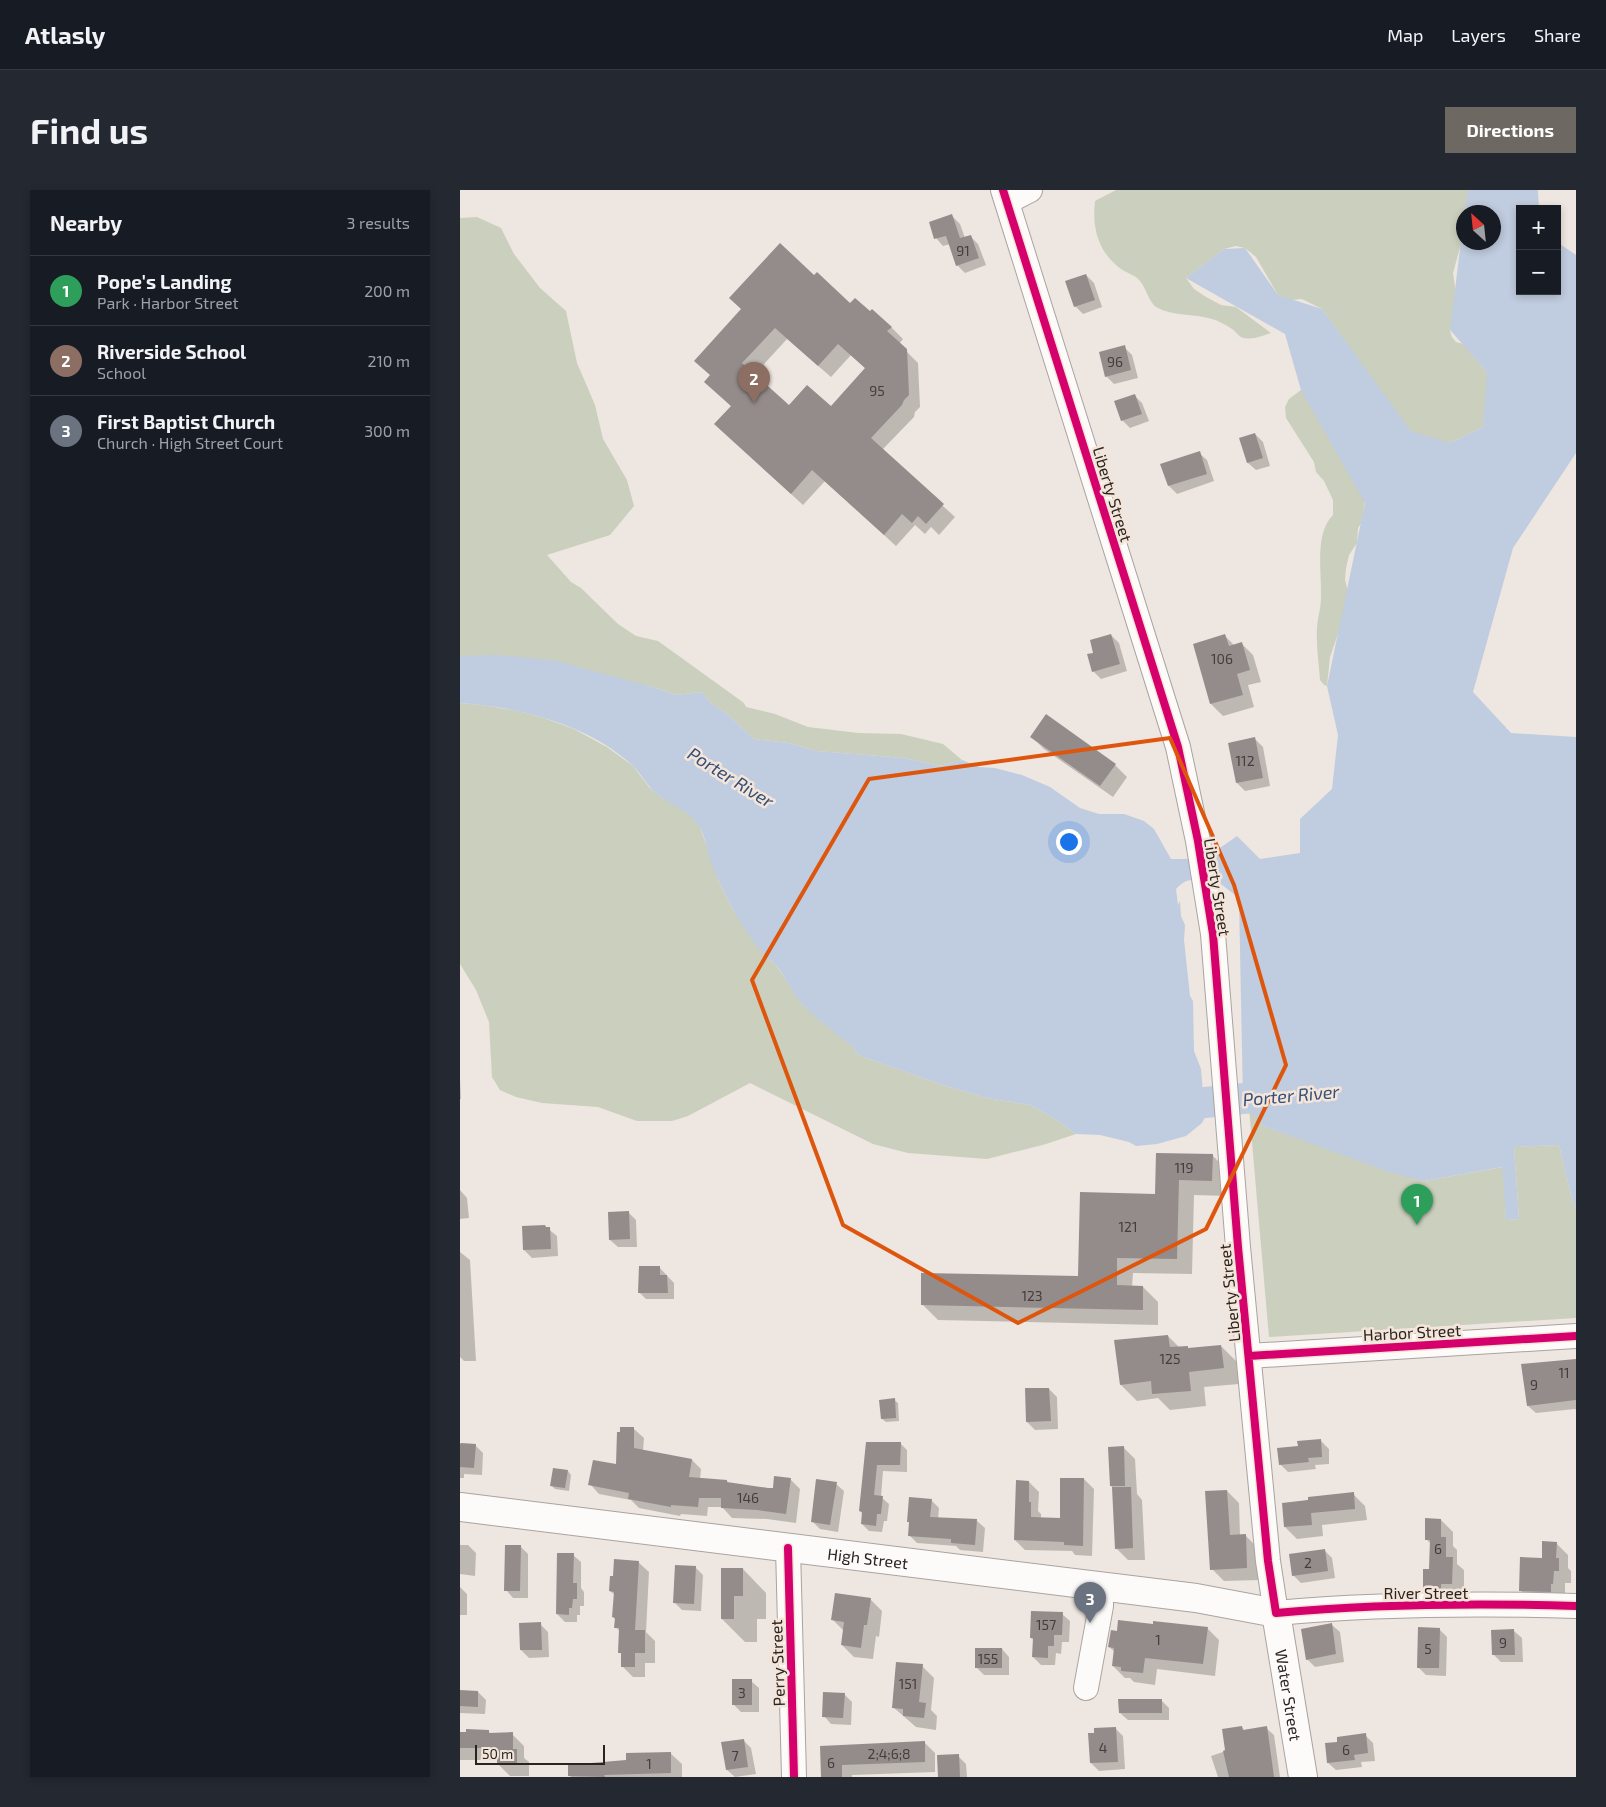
<!DOCTYPE html>
<html lang="en">
<head>
<meta charset="utf-8">
<style>
  body { margin:0; font-family:"Exo 2",sans-serif; background:#242831; color:#f1f3f6 }
  .controls { position:absolute; right:15px; top:15px; display:grid; overflow:hidden; border-radius:0px; box-shadow:0 2px 8px #0003 }
  .controls button { width:45px; height:45px; display:grid; place-items:center; padding:0; border:0; border-bottom:1px solid #363941; background:#171b24; color:#f1f3f6; font:25px sans-serif }
  .compass { position:absolute; left:996px; top:15px; width:45px; height:45px; border-radius:50%; background:#171b24; box-shadow:0 2px 8px #0003; rotate:333deg }
  .scale { position:absolute; left:15px; bottom:12px; width:130px; box-sizing:border-box; padding-left:5px; border:2px solid #292420; border-top:0; font-size:14px; line-height:18px; white-space:nowrap; color:#292420; -webkit-text-stroke:4px #f4e5da; paint-order:stroke }
  .you { position:absolute; left:608px; top:651px; width:18px; height:18px; margin:-12px; border:4px solid #fff; border-radius:50%; background:#1a73e8; box-shadow:0 0 0 8px #1a73e833 }
  .badge { display:grid; place-items:center; width:32px; height:32px; border-radius:50%; background:#6e6863; color:#fff; font-size:16px; font-weight:700 }
  .pin { position:absolute; translate:-50% -41px; filter:drop-shadow(0 1px 2px #0008) }
  .pin::after { content:''; position:absolute; top:26px; width:18px; height:15px; background:inherit; clip-path:polygon(0 0,100% 0,50% 100%) }
  .list { margin:0; padding:0; list-style:none }
  h2 { display:flex; justify-content:space-between; align-items:center; height:65px; margin:0; padding:0 20px; font-size:21px }
  h2 small { font-size:16px; font-weight:400; color:#9ea1a6 }
  .list li { display:grid; grid-template-columns:32px 1fr auto; gap:15px; align-items:center; box-sizing:border-box; height:70px; padding:0 20px; border-top:1px solid #363941 }
  .list b { display:block; font-size:19px; white-space:nowrap }
  .list p { margin:0; font-size:16px; white-space:nowrap; color:#9ea1a6 }
  .list em { font-size:16px; font-style:normal; color:#9ea1a6 }
  .map { position:relative; flex:none; width:1116px; height:1587px; overflow:hidden; border-radius:0px }
  header { display:flex; align-items:center; gap:30px; box-sizing:border-box; height:70px; padding:0 25px; background:#171b24; border-bottom:1px solid #363941 }
  header strong { font-size:24px }
  nav { display:flex; gap:28px; margin-inline-start:auto; font-size:18px }
  .intro { display:flex; align-items:center; justify-content:space-between; box-sizing:border-box; height:120px; padding:0 30px }
  h1 { margin:0; font-size:35px }
  .button { padding:12px 22px; border-radius:0px; background:#6e6863; color:#fff; font-size:18px; font-weight:700 }
  main { display:flex; gap:30px; padding:0 30px }
  aside { flex:1; background:#171b24; border-radius:0px; box-shadow:0 2px 8px #0003 }
  .map>svg:first-child { display:block }
  .green { fill:#cbcfbd }
  .water { fill:#c0ccdf }
  .shadow { fill:#0003; fill-rule:evenodd }
  .lines { fill:none; stroke-linecap:round; stroke-linejoin:round }
  .river { stroke:#c0ccdf; stroke-width:31 }
  .building { fill:#938c8b; fill-rule:evenodd }
  .minor-casing { stroke:#aaa39f; stroke-width:26 }
  .major-casing { stroke:#aaa39f; stroke-width:30 }
  .minor { stroke:#fcfbfa; stroke-width:24 }
  .major { stroke:#fcfbfa; stroke-width:28 }
  .cycleway-casing { stroke:#f4e5da; stroke-width:11 }
  .cycleway { stroke:#d6006c; stroke-width:8 }
  .marked { fill:none; stroke:#de560d; stroke-width:4; stroke-linejoin:round }
  .labels { text-anchor:middle; dominant-baseline:central; stroke-width:5; stroke-linejoin:round; paint-order:stroke }
  .number-label { font-size:14px; fill:#443e3b }
  .street-label { font-size:16px; fill:#292420; stroke:#f4e5da }
  .water-label { font-size:18px; font-style:italic; fill:#344f78; stroke:#f4e5da }
</style>
</head>
<body>
<header>
<strong>Atlasly</strong>
<nav><a>Map</a><a>Layers</a><a>Share</a></nav>
</header>
<div class="intro"><h1>Find us</h1><a class="button">Directions</a></div>
<main>
<aside>
<h2>Nearby<small>3 results</small></h2>
<ul class="list">
<li><span class="badge" style="background:#2e9e5b">1</span><div><b>Pope's Landing</b><p>Park · Harbor Street</p></div><em>200 m</em></li>
<li><span class="badge" style="background:#8d6e63">2</span><div><b>Riverside School</b><p>School</p></div><em>210 m</em></li>
<li><span class="badge" style="background:#6b7280">3</span><div><b>First Baptist Church</b><p>Church · High Street Court</p></div><em>300 m</em></li>
</ul>
</aside>
<div class="map">
<svg width="1116" height="1587" viewBox="0 0 1116 1587">
  <rect width="100%" height="100%" fill="#eee6e0"/>
  <path class="green" d="M656,0H1012L1009,22H1004L1003,47L993,83L997,112L990,141L992,147L996,152L1003,154L1027,182L1028,194L1023,237L990,253H970L951,241L903,185L882,147L862,119L842,109L831,110L818,105L796,67L785,58L776,56L764,59L726,88L734,99L746,107L761,115L776,117L811,143C802,146 790,151 781,147C778,145 775,141 772,139C766,135 759,131 752,129C733,123 714,127 696,117C689,112 686,98 680,91C677,86 667,83 661,79C638,62 632,38 635,11Z
    M17,27L41,38L54,64L80,98L106,121L117,173L135,215L143,249L167,290L174,316L150,345L87,365L111,392L121,398L158,434L176,446L198,451L284,513L286,517L315,524L348,537L398,543L441,544L483,554L502,570L480,576L444,568L356,561L329,553L294,549L266,523L251,513L242,502L216,505L189,496L0,466V28Z
    M841,200L846,204L905,309L902,332L898,338L897,353L889,365L886,378L885,390L889,405L880,438L870,467L867,496L864,495L860,490C859,474 856,456 857,439C857,429 861,419 861,408C862,385 854,343 873,325V310L864,291L856,282L854,272L826,228L825,217L829,209Z
    M0,513L22,515L58,521L84,528L114,539L147,557L173,576L189,597L201,607L228,622L240,637L259,692L272,718L288,742L308,769L316,775L342,814L394,858L396,863L406,868L486,896L527,908L570,915L595,929L616,944L586,954L527,969L448,963L413,954L290,893L228,926L212,931H177L138,917L82,913L56,907L40,900L32,887L29,832L16,800L0,774Z
    M789,918L803,936L964,991L1043,977L1046,1030L1059,1029L1054,957L1099,955L1111,1005L1116,1019V1128L809,1147Z"/>
  <path class="water" d="M1008,0H1078L1079,19H1060V101H1097V52L1116,65V263L1053,358L1013,502L1051,543L1116,547V1019L1111,1005L1099,955L1054,957L1059,1029L1046,1030L1042,977L964,991L929,982L803,936L783,912L779,708L757,691C740,693 730,683 716,699L718,715L720,711L721,726L725,735L724,750L730,806L733,811L734,861L741,879L745,927L742,933L726,946L697,954L676,956L669,952L640,945L616,944L595,929L570,915L527,908L486,896L406,868L396,863L394,858C377,844 357,830 342,814C332,803 326,788 317,776C314,773 311,771 308,769C294,754 281,734 271,716C263,700 255,684 249,667C246,657 245,644 238,635C226,619 212,616 197,604C186,595 181,583 172,575C128,534 58,517 0,513V466L36,465L93,470L189,496L216,505L242,502L251,513L266,523L294,549L329,553L356,561L444,568L480,576L502,570L519,577L535,578L562,585L590,597L620,618L639,624H664L684,631L694,639L711,669C744,670 750,665 777,646L800,669L840,663V629L872,599L878,545L867,496L905,313L841,200L825,144L726,88L764,59L785,58L818,105L862,119L951,241L990,253L1023,237L1027,182L990,140L1003,35L1004,52H1034V22H1005Z"/>
  <path class="shadow" d="M492,26L500,34L505,48L510,46L518,54L526,75L505,83L497,75L490,54L483,56L476,48Z
    M626,85L634,93L642,117L623,124L615,116Z
    M354,87L391,115L431,137L443,149L439,154L458,173L460,217L455,222L454,227L422,260L495,327L479,345L471,337L465,344L455,335L436,356L365,291L343,315L268,246L272,217L246,192ZM327,149L371,187L391,165L406,179L371,218L330,217L294,185Z
    M664,157L672,165L678,188L654,194L646,186Z
    M675,206L682,213L689,231L670,238L662,230Z
    M795,244L803,252L810,276L796,280L788,273L781,249Z
    M739,263L747,270L754,291L717,304L709,296L702,275Z
    M651,445L659,453L667,481L641,489L633,481L635,464Z
    M765,446L774,455L781,453L793,465L801,492L788,495L794,517L763,526L751,514L734,455Z
    M586,526L655,575L667,587L653,607L584,559L572,547Z
    M795,549L803,557L810,596L785,601L777,593L769,554Z
    M0,889L1,909H0Z
    M752,965L768,981L767,1006L734,1005L732,1084L673,1083L672,1097H683L698,1112V1135L478,1130L462,1114L619,1087L696,1005Z
    M0,1000L7,1008L9,1028L0,1029Z
    M168,1022L176,1030L177,1057H158L150,1050Z
    M87,1038L97,1046L98,1066L72,1068L64,1060Z
    M0,1062L10,1070L16,1171H4L0,1167Z
    M199,1077L214,1093V1109H186L179,1102Z
    M708,1146L720,1158L727,1157L729,1159L761,1156L777,1172L779,1194L744,1197L746,1216L710,1220L698,1208L677,1211L661,1195Z
    M1116,1170V1220L1115,1219L1076,1223L1068,1216Z
    M589,1199L597,1207L598,1239L575,1240L567,1232Z
    M434,1210L438,1213L439,1231L426,1232L422,1229Z
    M174,1239L184,1248L183,1261L232,1270L241,1279L240,1289L267,1291L269,1294L314,1299L330,1289L340,1299L336,1333L307,1329L272,1328L262,1317H248L247,1326L221,1324L220,1326L179,1318L171,1310L139,1304L130,1294L157,1276Z
    M861,1251L869,1259V1274L855,1275L856,1279L828,1282L820,1274L839,1258Z
    M407,1253H440L447,1260V1282L423,1281L421,1307L429,1314L427,1331H424L422,1342L409,1341L402,1334L403,1324L400,1321Z
    M0,1255H15L23,1263L22,1285L4,1284V1288H0Z
    M663,1257L675,1269L677,1304L682,1310L685,1370H668L656,1358L654,1299L651,1296Z
    M108,1281L111,1285L109,1301L95,1299L92,1296Z
    M624,1289L634,1299L632,1366L615,1365L612,1361L565,1360L555,1350L569,1292L579,1302L578,1321L581,1324V1328L602,1329Z
    M376,1294L384,1301L378,1342L360,1339L352,1331Z
    M767,1301L779,1313L780,1345H785L797,1357L799,1390L764,1391L752,1379Z
    M893,1304L905,1316L907,1330L862,1335L863,1346L837,1349L825,1337L823,1314Z
    M471,1310L479,1318L478,1329L517,1331L525,1338L523,1362L500,1360L496,1356L457,1353L449,1345L450,1333L448,1331Z
    M981,1330L993,1342V1356L997,1360V1374L1004,1380V1406L976,1413L964,1401L971,1381V1354L966,1349Z
    M1096,1353L1108,1365V1378L1111,1381V1393H1105V1405L1072,1413L1061,1401Z
    M0,1355H8L16,1363L15,1386L0,1384Z
    M60,1356L68,1364V1408H53L46,1400Z
    M864,1360L872,1368L875,1388L841,1393L833,1385Z
    M113,1365L121,1372V1398L124,1402V1416H120V1425H117V1432H105L97,1424Z
    M178,1372L189,1382L186,1442L195,1451V1473H185V1487H173L162,1476V1465L160,1462V1441L155,1437L156,1430L153,1427L155,1405L150,1401Z
    M235,1377L243,1385L241,1421L222,1420L214,1412Z
    M283,1379L306,1403V1429H297V1452H285L262,1429Z
    M0,1397L7,1404V1425H0Z
    M410,1409L422,1421L419,1447L416,1446L413,1469L394,1467L382,1455L384,1441L373,1430Z
    M602,1424L610,1431L609,1452H602L601,1464L596,1463L595,1475H581L573,1467L574,1450L571,1448Z
    M80,1434L88,1442L89,1467L69,1468L61,1460Z
    M694,1435L747,1438L759,1450L755,1486L697,1479L695,1495L674,1492L670,1488H665L653,1476L655,1462L649,1457L658,1442Z
    M872,1435L880,1442L884,1472L855,1477L847,1469Z
    M979,1439L987,1447L986,1486L966,1485L959,1478Z
    M1054,1441L1062,1448L1063,1472H1041L1034,1465Z
    M542,1459L549,1467V1485H524L516,1477Z
    M462,1476L474,1488L471,1520L477,1526L476,1540L456,1537L433,1517Z
    M291,1491L299,1498V1522H281L273,1514Z
    M0,1501L18,1502L26,1510L25,1524L0,1523Z
    M384,1504L392,1512L391,1535L371,1534L364,1526Z
    M701,1510L709,1518V1530H668L660,1523Z
    M655,1538L663,1546L665,1579L639,1581L631,1573L635,1544Z
    M782,1538L785,1541L806,1538L814,1545L820,1587H758L751,1566L766,1561Z
    M28,1541L31,1544H52L64,1556V1568L69,1572V1586H50L38,1574V1570H0V1543Z
    M905,1545L913,1553L915,1571L901,1572L902,1577L876,1580L868,1573L879,1553Z
    M283,1550L291,1558L296,1584L275,1587L267,1580Z
    M464,1552L475,1563V1582L392,1585V1587H363L361,1558Z
    M210,1563L222,1574V1587H111L110,1586L167,1571Z
    M498,1566L506,1574L507,1587H480Z"/>
  <g class="lines">
    <path class="river" d="M702,917L826,904"/>
  </g>
  <path class="building" d="M492,24L500,48L511,45L519,68L496,76L486,46L474,49L469,32Z
    M320,53L354,85L357,82L390,113L395,108L410,121L412,119L432,137L427,141L447,159L449,205L444,210L442,215L411,248L484,314L466,334L458,326L452,333L442,324L424,345L352,280L331,304L254,234L271,216L244,192L250,185L234,171L281,119L269,108ZM315,138L358,176L378,154L405,178L371,216L347,195L329,215L282,173Z
    M626,84L635,110L614,117L605,91Z
    M665,155L671,180L645,187L639,162Z
    M675,204L682,224L661,231L654,211Z
    M795,243L803,268L787,273L779,248Z
    M740,261L747,284L708,296L700,274Z
    M651,444L660,474L632,482L627,464L633,463L630,450Z
    M765,444L769,456L782,452L790,480L777,484L783,505L750,514L733,454Z
    M586,524L656,574L640,596L570,547Z
    M795,547L803,588L776,593L768,553Z
    M696,963L753,964L752,991L719,990L717,1069L657,1068V1095L683,1096V1120L461,1115V1083L618,1086L620,1002L695,1004Z
    M169,1021L170,1049L149,1050L148,1022Z
    M85,1035L86,1037H90L91,1059L63,1060L62,1036Z
    M179,1076H200V1085H207L208,1103H178Z
    M708,1145L710,1157L728,1156V1158L761,1155L764,1178L729,1182L731,1201L692,1204L691,1191L660,1195L654,1150Z
    M1116,1169V1210L1067,1216L1061,1174Z
    M565,1198H589L591,1231L566,1232Z
    M435,1208L436,1228L421,1229L419,1210Z
    M160,1237H174V1258L232,1269L229,1287L267,1290V1292L308,1298H313L314,1286L331,1288L326,1324L297,1320L261,1318V1308H239L238,1317L211,1315V1317L168,1309L169,1303L128,1295L133,1270L156,1274L157,1242H160Z
    M861,1249L862,1267L848,1268L849,1272L819,1275L817,1258L838,1256L837,1251Z
    M406,1252H441L440,1275H417L414,1305L423,1306L421,1324H417L416,1336L401,1334L402,1322L399,1321Z
    M1,1253L16,1254L14,1278L0,1277V1254Z
    M664,1256L665,1296H650L648,1257Z
    M93,1278L108,1280L105,1298L90,1296Z
    M600,1288H624L623,1356L604,1355V1352L554,1350L556,1290L569,1291V1312H571V1327L600,1328Z
    M356,1289L377,1292L370,1335L351,1332Z
    M652,1297H671L673,1358L655,1359Z
    M767,1300L770,1345L786,1344L787,1378L750,1380L745,1301Z
    M894,1302L895,1319L851,1323L852,1335L824,1337L822,1313L848,1310V1307Z
    M449,1307L472,1309L470,1327L517,1329L515,1355L491,1353V1349L448,1346L449,1332H447Z
    M965,1328L981,1329V1347H986V1367H993L992,1394H981V1401H963V1379H969L970,1350H965Z
    M1082,1351L1097,1352L1096,1368H1099V1381H1094L1093,1394H1091V1402L1059,1401L1060,1367L1082,1368Z
    M45,1355H61L60,1401H44Z
    M865,1359L868,1381L832,1386L829,1364Z
    M97,1363H114L113,1393H117V1409H113L112,1418H109V1425L96,1424Z
    M154,1369L179,1371L175,1440H185V1463H175V1477H161V1463H158L159,1438H154L155,1428L152,1427L154,1402L149,1401L150,1386H153Z
    M215,1375L236,1376L234,1414L213,1413Z
    M261,1378H283V1406H274V1429H261Z
    M375,1403L411,1408L407,1435H404L401,1458L381,1455L384,1432L371,1430Z
    M571,1421L603,1422L602,1445H594V1456H588V1468L572,1467L573,1448H570Z
    M658,1430L693,1434V1431L748,1437L743,1474L685,1468L683,1483L661,1481V1477L652,1476L654,1458L648,1457L651,1440L657,1441Z
    M81,1432L82,1460H60L59,1433Z
    M872,1433L876,1464L846,1470L841,1439Z
    M958,1437L980,1438L979,1478H957Z
    M1054,1439L1055,1465H1032L1031,1440Z
    M515,1458H542V1478H515Z
    M436,1472L463,1474L459,1512L466,1513L464,1528L443,1526V1519L432,1518Z
    M272,1489H292V1515H272Z
    M0,1500L18,1501V1517L0,1516Z
    M363,1502L385,1503L383,1528L362,1527Z
    M658,1509H702V1523H659Z
    M782,1536L783,1540L807,1536L814,1587H769L763,1561L765,1560L762,1539Z
    M656,1537L658,1572L630,1573L628,1543H634V1538Z
    M6,1539L29,1540V1543L53,1542V1559H57V1575L37,1574V1558H0V1542H6Z
    M906,1543L908,1563L894,1565L895,1570L867,1573L865,1553L877,1552V1547Z
    M284,1549L288,1577L266,1580L261,1552Z
    M465,1551V1572L382,1575V1587H361L360,1556Z
    M211,1562V1583L144,1585L145,1587L108,1586V1575L166,1570V1563Z
    M499,1564L500,1587H478L477,1565Z"/>
  <g class="lines">
    <g class="minor-casing">
      <path id="minor" d="M543,0L718,557L738,651L753,744L778,1057L808,1371L816,1423C916,1414 1016,1413 1116,1416
        M547,12L570,0
        M789,1166L1116,1146
        M328,1358L334,1587
        M626,1498L641,1416V1397"/>
    </g>
    <g class="major-casing">
      <g id="major">
        <path id="s1" d="M0,1317L736,1408L816,1423L843,1587"/>
      </g>
    </g>
    <use href="#minor" class="minor"/>
    <use href="#major" class="major"/>
    <g class="cycleway-casing">
      <path id="cycleway" d="M543,0L718,557L738,651L753,744L778,1057L808,1371L816,1423C916,1414 1016,1413 1116,1416
        M789,1166L1116,1146
        M328,1358L334,1587"/>
    </g>
    <use href="#cycleway" class="cycleway"/>
  </g>
  <path class="marked" d="M710,548L774,695L826,875L746,1039L558,1133L383,1035L292,790L409,589Z"/>
  <g class="labels">
    <g class="number-label">
      <text x="503" y="60">91</text>
      <text x="655" y="171">96</text>
      <text x="417" y="200">95</text>
      <text x="762" y="468">106</text>
      <text x="785" y="570">112</text>
      <text x="724" y="977">119</text>
      <text x="668" y="1036">121</text>
      <text x="572" y="1105">123</text>
      <text x="710" y="1168">125</text>
      <text x="1104" y="1182">11</text>
      <text x="1074" y="1194">9</text>
      <text x="288" y="1307">146</text>
      <text x="978" y="1358">6</text>
      <text x="848" y="1372">2</text>
      <text x="586" y="1434">157</text>
      <text x="698" y="1449">1</text>
      <text x="1043" y="1452">9</text>
      <text x="968" y="1458">5</text>
      <text x="528" y="1468">155</text>
      <text x="448" y="1493">151</text>
      <text x="282" y="1502">3</text>
      <text x="643" y="1557">4</text>
      <text x="886" y="1559">6</text>
      <text x="429" y="1563">2;4;6;8</text>
      <text x="275" y="1565">7</text>
      <text x="371" y="1572">6</text>
      <text x="189" y="1573">1</text>
    </g>
    <g class="street-label">
      <text transform="translate(653 304) rotate(73)">Liberty Street</text>
      <text transform="translate(758 697) rotate(81)">Liberty Street</text>
      <text transform="translate(769 1103) rotate(-96)">Liberty Street</text>
      <text transform="translate(952 1142) rotate(-3)">Harbor Street</text>
      <text stroke="none"><textPath href="#s1" startOffset="411">High Street</textPath></text>
      <text x="966" y="1402">River Street</text>
      <text transform="translate(317 1473) rotate(-92)">Perry Street</text>
      <text stroke="none"><textPath href="#s1" startOffset="906">Water Street</textPath></text>
    </g>
    <g class="water-label">
      <text transform="translate(271 587) rotate(32)">Porter River</text>
      <text transform="translate(831 905) rotate(-5)">Porter River</text>
    </g>
  </g>
</svg>
<div class="controls">
<button>+</button>
<button>−</button>
</div>
<svg class="compass" viewBox="-18 -18 36 36"><path d="M0-13l5 13h-10z" fill="#e53935"/><path d="M0 13l5-13h-10z" fill="#9ea1a6"/></svg>
<div class="scale">50 m</div>
<div class="you"></div>
<div class="pin badge" style="left:957px;top:1035px;background:#2e9e5b">1</div>
<div class="pin badge" style="left:294px;top:213px;background:#8d6e63">2</div>
<div class="pin badge" style="left:630px;top:1433px;background:#6b7280">3</div>
</div>
</main>
</body>
</html>
